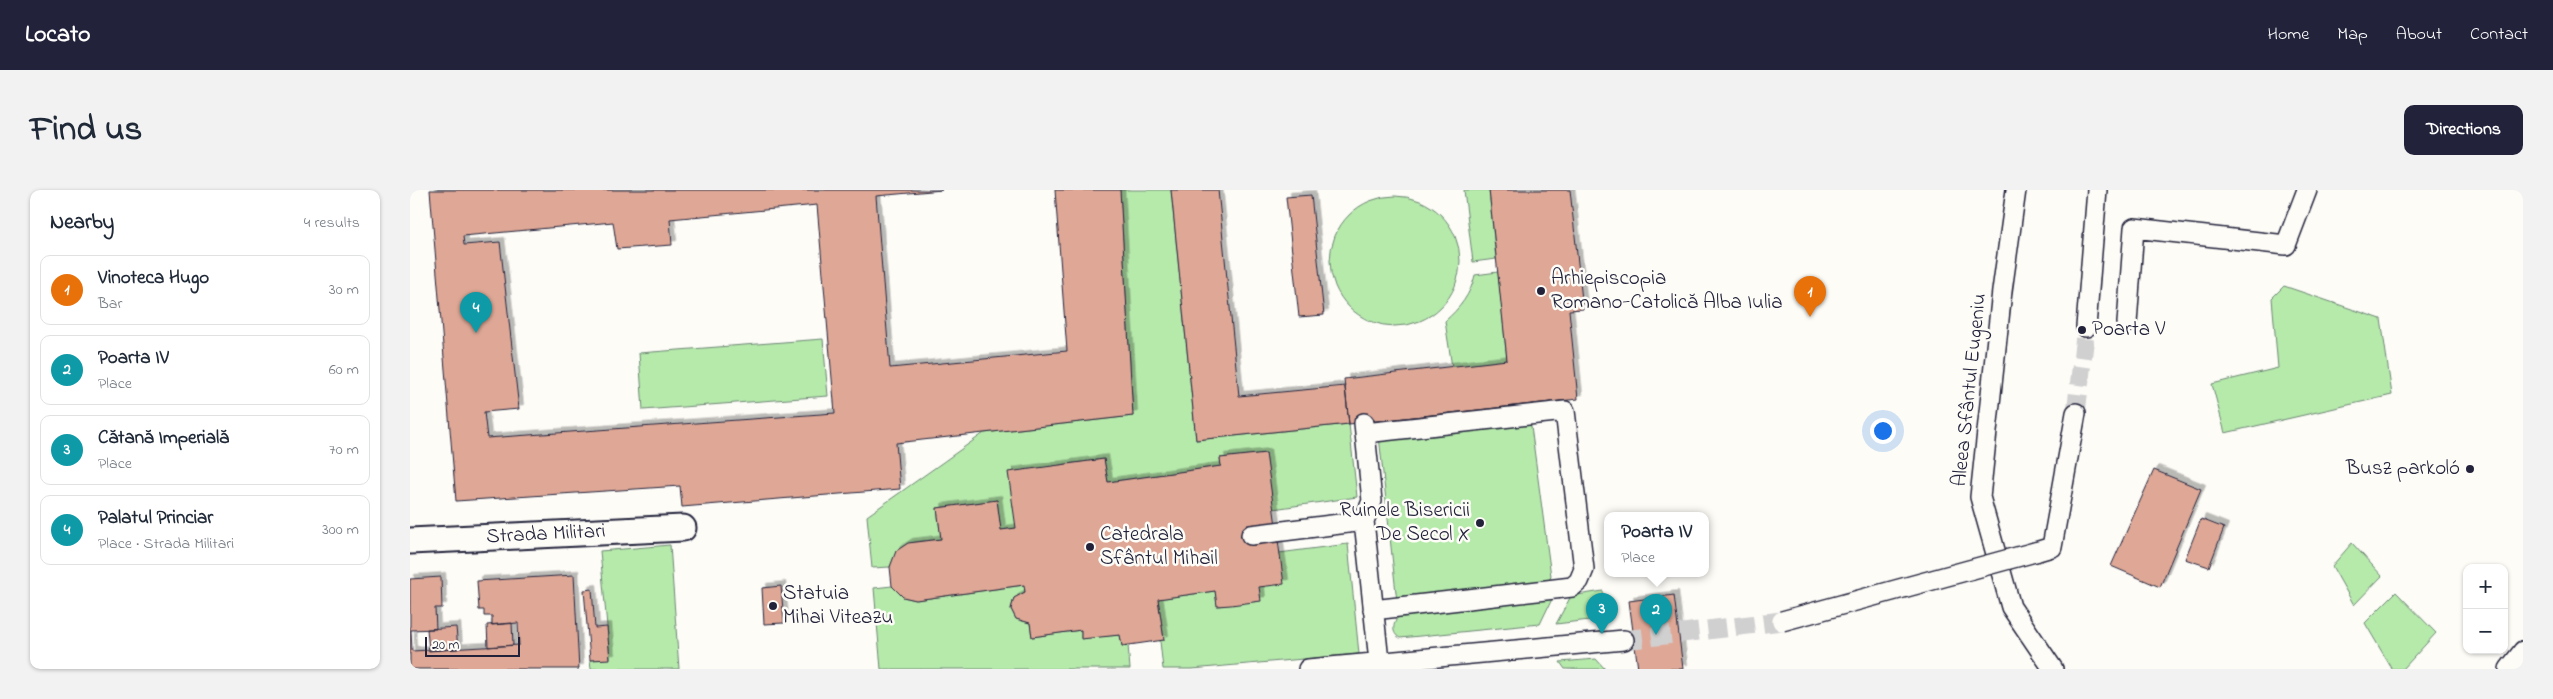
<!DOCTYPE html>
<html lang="en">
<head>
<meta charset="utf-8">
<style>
  body { margin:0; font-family:"Indie Flower",sans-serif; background:#f2f2f3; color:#1f2937 }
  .controls { position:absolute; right:15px; bottom:15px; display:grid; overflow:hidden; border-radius:10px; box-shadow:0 1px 4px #0004 }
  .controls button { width:45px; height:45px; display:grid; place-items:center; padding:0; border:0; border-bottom:1px solid #e0e1e3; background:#fff; color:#1f2937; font:25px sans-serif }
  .scale { position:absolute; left:15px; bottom:12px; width:95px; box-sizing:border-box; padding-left:5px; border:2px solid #22223b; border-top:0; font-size:14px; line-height:18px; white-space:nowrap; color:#22223b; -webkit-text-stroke:4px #fdfcf7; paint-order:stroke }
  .you { position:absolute; left:1472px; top:240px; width:18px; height:18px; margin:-12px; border:4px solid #fff; border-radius:50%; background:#1a73e8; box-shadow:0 0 0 8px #1a73e833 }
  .badge { display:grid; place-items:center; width:32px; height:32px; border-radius:50%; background:#22223b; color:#fff; font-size:16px; font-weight:700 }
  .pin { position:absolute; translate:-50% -41px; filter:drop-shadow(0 1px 2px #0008) }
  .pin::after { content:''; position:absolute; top:26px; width:18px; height:15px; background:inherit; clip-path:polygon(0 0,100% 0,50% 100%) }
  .popup { position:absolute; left:1194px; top:322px; width:105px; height:65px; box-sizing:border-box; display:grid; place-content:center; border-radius:10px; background:#fff; filter:drop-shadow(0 1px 4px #0005); font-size:16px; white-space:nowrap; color:#747a83 }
  .popup b { font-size:19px; color:#1f2937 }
  .popup::after { content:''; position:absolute; left:50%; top:100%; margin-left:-10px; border:10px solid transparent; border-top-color:#fff }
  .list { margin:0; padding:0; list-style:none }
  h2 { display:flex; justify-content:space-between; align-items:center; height:65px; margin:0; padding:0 20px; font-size:21px }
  h2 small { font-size:16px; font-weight:400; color:#747a83 }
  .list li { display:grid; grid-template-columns:32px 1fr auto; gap:15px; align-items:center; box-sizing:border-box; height:70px; margin:0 10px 10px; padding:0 10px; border:1px solid #e0e1e3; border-radius:10px }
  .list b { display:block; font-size:19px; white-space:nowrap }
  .list p { margin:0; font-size:16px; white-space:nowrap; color:#747a83 }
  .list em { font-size:16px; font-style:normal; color:#747a83 }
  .map { position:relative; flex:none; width:2113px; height:479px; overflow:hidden; border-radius:10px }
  header { display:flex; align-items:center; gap:30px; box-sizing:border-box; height:70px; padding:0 25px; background:#22223b; color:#fff }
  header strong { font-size:24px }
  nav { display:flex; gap:28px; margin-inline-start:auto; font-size:18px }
  .intro { display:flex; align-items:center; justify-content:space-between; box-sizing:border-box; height:120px; padding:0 30px }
  h1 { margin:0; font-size:35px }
  .button { padding:12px 22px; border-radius:10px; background:#22223b; color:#fff; font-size:18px; font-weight:700 }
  main { display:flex; gap:30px; padding:0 30px }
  aside { flex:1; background:#fff; border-radius:10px; box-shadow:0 1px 4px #0004 }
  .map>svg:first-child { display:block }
  .green { fill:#b6eaab; stroke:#6c8673 }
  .building { fill:#dfa896; stroke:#22223b; fill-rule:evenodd; filter:url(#shadow) }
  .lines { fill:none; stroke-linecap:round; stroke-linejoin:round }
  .pedestrian-tunnel { stroke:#d1d0d1; stroke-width:19; stroke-dasharray:19 9; stroke-linecap:butt }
  .pedestrian-casing { stroke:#22223b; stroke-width:22 }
  .minor-casing { stroke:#22223b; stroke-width:29 }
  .pedestrian { stroke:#fdfcf7; stroke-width:19 }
  .minor { stroke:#fdfcf7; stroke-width:25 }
  .pedestrian-bridge-casing { stroke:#22223b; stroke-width:22; stroke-linecap:butt }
  .pedestrian-bridge { stroke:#fdfcf7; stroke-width:19 }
  .poi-dot { fill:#22223b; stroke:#fdfcf7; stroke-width:2 }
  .labels { text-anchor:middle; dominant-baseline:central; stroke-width:5; stroke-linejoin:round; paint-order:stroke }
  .poi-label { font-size:21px; fill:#22223b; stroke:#fdfcf7; text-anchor:start }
  .street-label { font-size:21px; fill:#22223b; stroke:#fdfcf7 }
</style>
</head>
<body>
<header>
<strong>Locato</strong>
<nav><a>Home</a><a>Map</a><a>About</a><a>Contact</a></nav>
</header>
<div class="intro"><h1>Find us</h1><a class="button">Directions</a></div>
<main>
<aside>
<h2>Nearby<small>4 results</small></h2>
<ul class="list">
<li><span class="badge" style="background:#e8710a">1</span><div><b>Vinoteca Hugo</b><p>Bar</p></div><em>30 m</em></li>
<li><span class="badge" style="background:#0f9aa8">2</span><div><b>Poarta IV</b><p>Place</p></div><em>60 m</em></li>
<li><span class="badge" style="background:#0f9aa8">3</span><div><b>Cătană Imperială</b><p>Place</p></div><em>70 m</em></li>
<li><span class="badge" style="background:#0f9aa8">4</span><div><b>Palatul Princiar</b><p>Place · Strada Militari</p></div><em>300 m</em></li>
</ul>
</aside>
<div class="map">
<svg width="2113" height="479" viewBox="0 0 2113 479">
  <defs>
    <filter id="shadow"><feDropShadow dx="4.5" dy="-4.5" stdDeviation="0" flood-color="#0004"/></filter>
  </defs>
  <rect width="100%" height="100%" fill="#fdfcf7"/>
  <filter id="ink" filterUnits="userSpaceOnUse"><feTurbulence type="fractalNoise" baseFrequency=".02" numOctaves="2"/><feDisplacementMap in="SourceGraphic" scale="10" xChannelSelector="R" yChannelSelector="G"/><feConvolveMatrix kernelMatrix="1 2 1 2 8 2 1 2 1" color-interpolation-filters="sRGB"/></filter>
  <g filter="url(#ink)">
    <path class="green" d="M710,0H761L786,250L939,234L947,307L863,319L856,263L810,268L811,276L698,292L694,269L649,275L606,338L591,340L587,310L527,318L531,349C503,353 491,348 480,377L462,378L457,326L574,243L723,226Z
      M1054,0H1079L1086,69L1063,72Z
      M920 71a65 65 0 1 1 130 0a65 65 0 1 1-130 0Z
      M1088,82L1097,170L1042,177L1035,131C1049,119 1061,104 1065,85Z
      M1874,96L1971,129L1982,205L1815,243L1802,194L1868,178L1862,108Z
      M413,149L418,206L233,220L229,163Z
      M1120,229L1141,386L1139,392L987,412L969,246Z
      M1942,353L1972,386L1944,415L1922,376Z
      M938,354L949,464L782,479H753L750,451L754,450L748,409L805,401L808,416C842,413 853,389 869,363Z
      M260,355L269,479H181L180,470L200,468L190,361Z
      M614,395L615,402L604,408L601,419L606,429L620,433L622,447L671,440V448L710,445L712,456L718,455L720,479H471L464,398L482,396L493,407L506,410Z
      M1193,401L1196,428L1146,434L1161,406Z
      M1986,402L2026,443L1993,479H1982L1955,433Z
      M1142,409L1130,434L990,448C981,443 983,434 988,427Z
      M1186,469L1195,479H1155L1150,472Z"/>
    <path class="building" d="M20,0H532L466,6L480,178L657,161L645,0H710L723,226L486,253L490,299L272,317L270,296L46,311ZM407,15L425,223L77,248L74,222L109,219L90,52L54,55L53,46L203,32L207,59L262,55L260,29Z
      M761,0H808L829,206L935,196L939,234L786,250Z
      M1079,0H1160L1173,119L1159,120L1168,209L939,234L934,189L1097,170Z
      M901,5L914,125L889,127L876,7Z
      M856,263L874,394L849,397L851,411L821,415L807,416L805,401L748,409L754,450L712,456L710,445L671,449V440L622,447L620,433L606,429L601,419L604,408L615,402L614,395L506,410L493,407L482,396L480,377L486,361L498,353L531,349L527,318L587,310L591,340L606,338L598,282L694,269L698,292L811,276L810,268Z
      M1744,280L1791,299L1750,397L1701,376Z
      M1791,329L1814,338L1799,377L1775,369Z
      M164,385L169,479H0V389L31,387L32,418H25L26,439L1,440L2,461L109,455L108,433L82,435V426H74V420H69L67,391Z
      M371,396L374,433L354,434L352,398Z
      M182,399L185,438L197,437L200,469L180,470L174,400Z
      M1264,405L1273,479H1228L1219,411Z
      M102,433L103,455L78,457L77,435Z
      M46,437L48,459L19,461L17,439Z"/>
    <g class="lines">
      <path class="pedestrian-tunnel" d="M1666,223L1676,137
        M1214,450L1372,431"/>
      <g class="pedestrian-casing">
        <path id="pedestrian" d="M1606,0L1592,101L1570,307L1601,417L1643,479
          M1717,133L1724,38L1876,55L1897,0
          M1676,137L1687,0
          M954,233L962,311L954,331L969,471
          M955,243L1155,221L1174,379L1169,391L1162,397L963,420
          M841,345L954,331
          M1625,362L1642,357L1666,223
          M898,479L1214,450
          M2099,479L2113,461"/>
      </g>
      <g class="minor-casing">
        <g id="minor">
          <path id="s1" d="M0,351L273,338"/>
        </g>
      </g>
      <use href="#pedestrian" class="pedestrian"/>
      <use href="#minor" class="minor"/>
      <g class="pedestrian-bridge-casing">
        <path id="pedestrian-bridge" d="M1372,431L1625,362"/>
      </g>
      <use href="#pedestrian-bridge" class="pedestrian-bridge"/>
    </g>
  </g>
  <g class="poi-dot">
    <circle cx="1131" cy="101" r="5"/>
    <circle cx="1672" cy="140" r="5"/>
    <circle cx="2060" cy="279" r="5"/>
    <circle cx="1070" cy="333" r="5"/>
    <circle cx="680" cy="357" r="5"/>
    <circle cx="363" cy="416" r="5"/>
  </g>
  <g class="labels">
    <g class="poi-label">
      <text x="1141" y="89">Arhiepiscopia<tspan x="1141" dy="24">Romano-Catolică Alba Iulia</tspan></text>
      <text x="1682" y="140">Poarta V</text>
      <text x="2050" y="279" text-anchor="end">Busz parkoló</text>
      <text x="1060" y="321" text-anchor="end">Ruinele Bisericii<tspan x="1060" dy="24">De Secol X</tspan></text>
      <text x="690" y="345">Catedrala<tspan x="690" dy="24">Sfântul Mihail</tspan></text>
      <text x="373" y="404">Statuia<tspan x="373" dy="24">Mihai Viteazu</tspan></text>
    </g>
    <g class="street-label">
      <text transform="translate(1560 200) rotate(-84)">Aleea Sfântul Eugeniu</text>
      <text stroke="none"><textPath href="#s1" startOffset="136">Strada Militari</textPath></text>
    </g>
  </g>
</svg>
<div class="controls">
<button>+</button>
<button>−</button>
</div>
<div class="scale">20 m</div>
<div class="you"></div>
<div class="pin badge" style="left:1400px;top:127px;background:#e8710a">1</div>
<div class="pin badge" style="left:1246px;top:445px;background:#0f9aa8">2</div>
<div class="popup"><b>Poarta IV</b>Place</div>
<div class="pin badge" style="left:1192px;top:444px;background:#0f9aa8">3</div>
<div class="pin badge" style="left:66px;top:143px;background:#0f9aa8">4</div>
</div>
</main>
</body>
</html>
